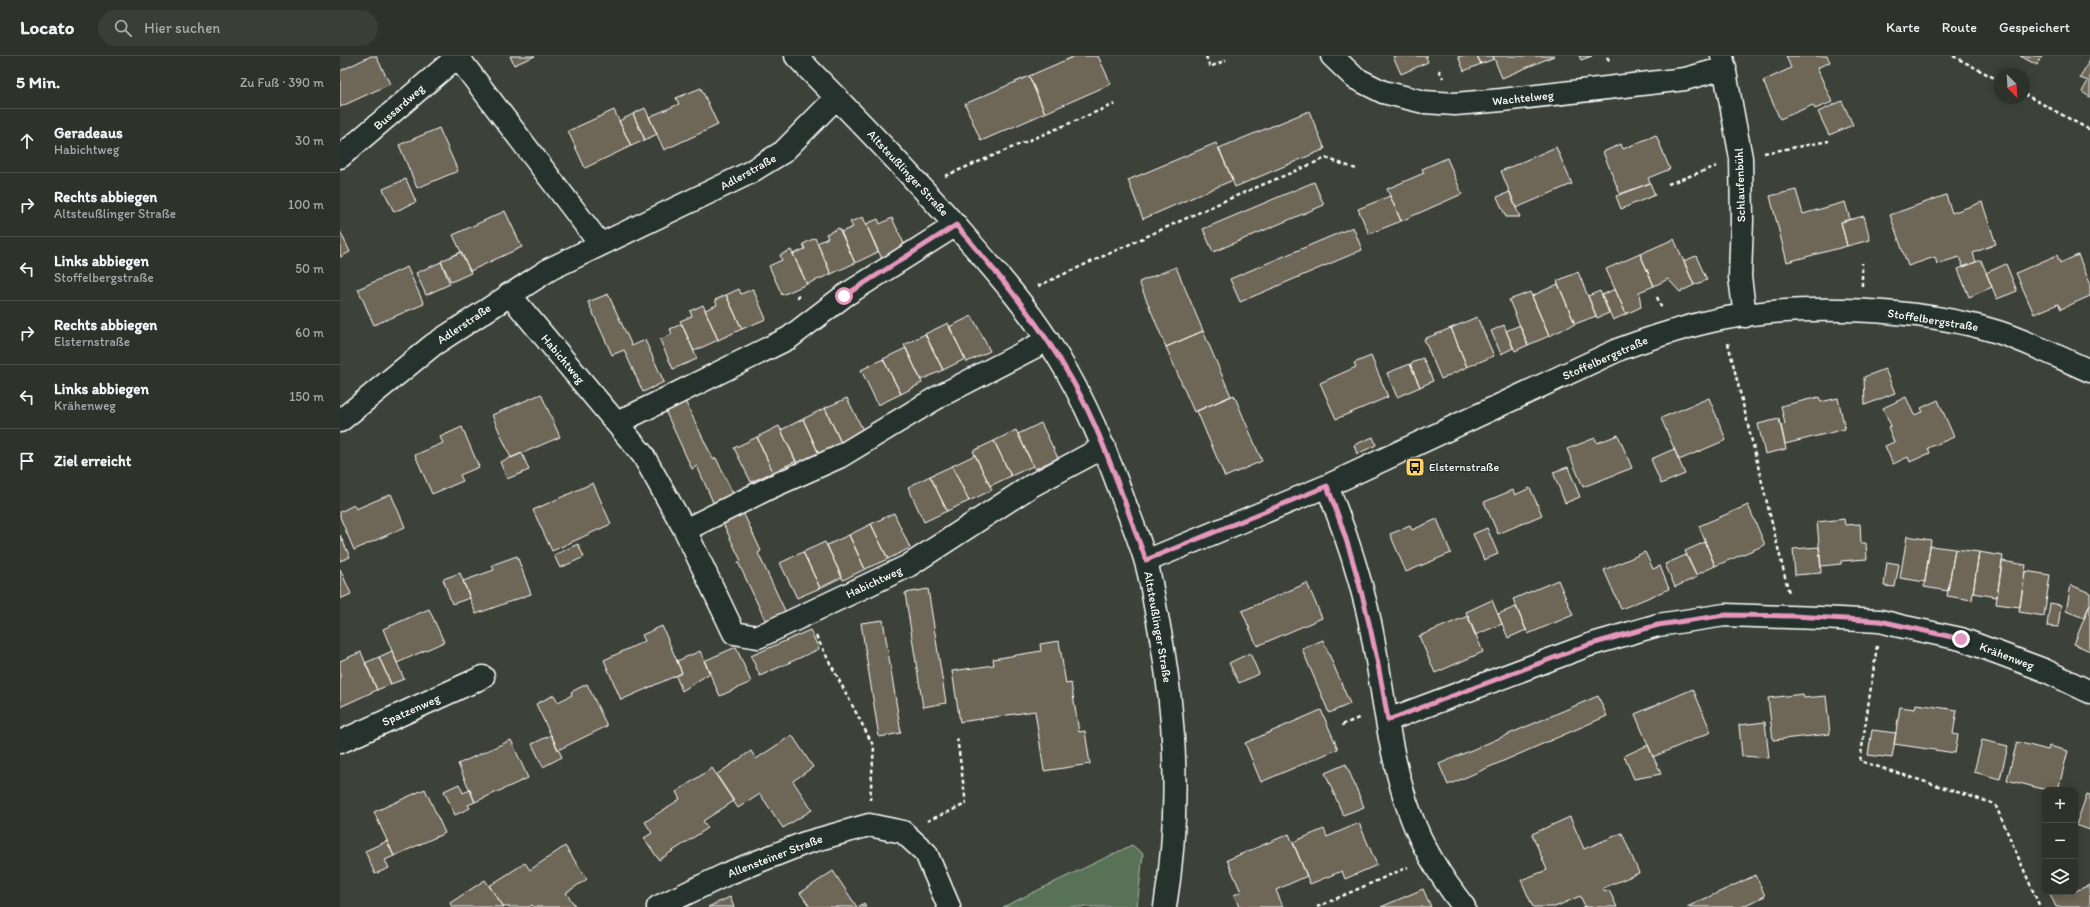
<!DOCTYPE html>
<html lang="de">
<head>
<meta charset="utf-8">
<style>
  body { margin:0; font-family:Itim,sans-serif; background:#393e37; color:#f1f3f6 }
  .controls { position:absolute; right:12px; bottom:12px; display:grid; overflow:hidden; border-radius:8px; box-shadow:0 2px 10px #0003 }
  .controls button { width:36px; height:36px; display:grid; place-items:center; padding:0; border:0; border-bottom:1px solid #484d47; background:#2d322b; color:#f1f3f6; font:20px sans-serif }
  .compass { position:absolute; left:1654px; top:12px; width:36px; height:36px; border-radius:50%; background:#2d322b; box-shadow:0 2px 10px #0003; rotate:156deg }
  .stop { position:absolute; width:12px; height:12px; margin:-9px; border:3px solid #e797bd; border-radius:50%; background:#fff }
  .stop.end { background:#e797bd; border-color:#fff; box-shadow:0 1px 4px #0008 }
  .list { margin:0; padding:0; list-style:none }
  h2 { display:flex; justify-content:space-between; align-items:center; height:52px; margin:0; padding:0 16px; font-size:17px }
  h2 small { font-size:13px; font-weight:400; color:#a7aaa9 }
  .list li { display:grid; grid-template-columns:26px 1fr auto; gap:12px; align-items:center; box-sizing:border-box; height:64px; padding:0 16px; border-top:1px solid #484d47 }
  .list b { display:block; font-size:15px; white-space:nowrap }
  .list p { margin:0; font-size:13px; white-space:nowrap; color:#a7aaa9 }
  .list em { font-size:13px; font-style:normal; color:#a7aaa9 }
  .icon { flex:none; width:22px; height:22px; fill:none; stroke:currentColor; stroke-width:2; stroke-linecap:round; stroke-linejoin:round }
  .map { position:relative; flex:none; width:1750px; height:851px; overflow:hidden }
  header { display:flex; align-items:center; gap:24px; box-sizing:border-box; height:56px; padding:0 20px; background:#2d322b; border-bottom:1px solid #484d47 }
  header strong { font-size:19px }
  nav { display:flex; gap:22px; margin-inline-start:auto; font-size:14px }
  .search { width:280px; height:36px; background:#393e37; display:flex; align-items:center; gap:10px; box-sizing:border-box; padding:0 14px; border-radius:22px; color:#a7aaa9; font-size:15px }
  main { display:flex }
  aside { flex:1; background:#2d322b }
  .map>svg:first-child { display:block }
  .green { fill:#587258; stroke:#acb8ac }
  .building { fill:#6e6656; stroke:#fff }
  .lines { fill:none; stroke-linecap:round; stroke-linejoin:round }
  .minor-casing { stroke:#fff; stroke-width:25 }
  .path { stroke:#fff; stroke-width:2.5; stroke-dasharray:4 3; stroke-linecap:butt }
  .minor { stroke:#26332d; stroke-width:22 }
  .route { stroke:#e797bd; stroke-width:5 }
  .labels { text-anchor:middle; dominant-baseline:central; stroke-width:3; stroke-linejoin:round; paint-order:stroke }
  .street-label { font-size:12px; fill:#fff; stroke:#26332d }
  .poi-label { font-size:12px; fill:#fff; stroke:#26332d; text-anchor:start }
</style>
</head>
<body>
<header>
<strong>Locato</strong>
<div class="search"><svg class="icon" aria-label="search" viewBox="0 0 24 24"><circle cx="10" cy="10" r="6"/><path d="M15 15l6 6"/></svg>Hier suchen</div>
<nav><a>Karte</a><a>Route</a><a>Gespeichert</a></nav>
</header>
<main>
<aside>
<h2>5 Min.<small>Zu Fuß · 390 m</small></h2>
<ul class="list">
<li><svg class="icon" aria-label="ahead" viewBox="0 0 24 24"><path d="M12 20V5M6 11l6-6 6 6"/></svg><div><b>Geradeaus</b><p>Habichtweg</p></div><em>30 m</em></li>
<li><svg class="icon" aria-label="right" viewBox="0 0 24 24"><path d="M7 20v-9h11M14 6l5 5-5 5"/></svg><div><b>Rechts abbiegen</b><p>Altsteußlinger Straße</p></div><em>100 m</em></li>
<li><svg class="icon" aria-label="left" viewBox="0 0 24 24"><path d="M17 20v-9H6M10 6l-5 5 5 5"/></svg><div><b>Links abbiegen</b><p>Stoffelbergstraße</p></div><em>50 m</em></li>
<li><svg class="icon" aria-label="right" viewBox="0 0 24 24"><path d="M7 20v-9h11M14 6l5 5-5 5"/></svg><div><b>Rechts abbiegen</b><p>Elsternstraße</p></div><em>60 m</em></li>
<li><svg class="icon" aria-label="left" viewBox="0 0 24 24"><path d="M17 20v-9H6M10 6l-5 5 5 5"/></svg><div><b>Links abbiegen</b><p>Krähenweg</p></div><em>150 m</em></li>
<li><svg class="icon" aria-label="arrive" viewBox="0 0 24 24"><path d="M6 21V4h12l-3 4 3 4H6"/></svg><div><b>Ziel erreicht</b></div></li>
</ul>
</aside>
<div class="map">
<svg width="1750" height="851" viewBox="0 0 1750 851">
  <rect width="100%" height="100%" fill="#3c4239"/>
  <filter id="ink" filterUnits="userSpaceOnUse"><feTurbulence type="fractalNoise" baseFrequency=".025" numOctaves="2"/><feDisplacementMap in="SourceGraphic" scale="8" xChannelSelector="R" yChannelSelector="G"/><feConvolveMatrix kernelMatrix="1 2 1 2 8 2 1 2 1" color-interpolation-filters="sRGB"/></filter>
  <g filter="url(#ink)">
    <path class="green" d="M792,789L803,798L797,851H663Z"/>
    <path class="building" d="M31,0H36L50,28L0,51V15Z
      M170,0H195L174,9Z
      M735,0H758L771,28L705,57L689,20Z
      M1053,0H1088L1086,1L1088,6L1061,18Z
      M1118,0H1137L1141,8L1124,15Z
      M1137,0H1153L1154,3L1141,8Z
      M1153,0H1214L1162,22Z
      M1239,0H1252L1241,4Z
      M1446,0H1487L1490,6L1477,12L1492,46L1475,53L1473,49L1440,63L1423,25L1451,12Z
      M1680,0H1702L1697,9Z
      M1750,3V41L1742,36L1748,25L1740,22Z
      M689,20L705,57L641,85L625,48Z
      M361,32L378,69L324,94L309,61L339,48L336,42Z
      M1502,45L1513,69L1489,79L1478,56Z
      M305,52L317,78L305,84L293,58Z
      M274,54L291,90L245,112L228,75Z
      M969,55L985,93L895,131L879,92Z
      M293,58L305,84L291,90L279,65Z
      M99,72L118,115L77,132L59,89Z
      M1316,79L1330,113L1308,122L1310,127L1280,138L1263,96L1281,88L1283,93Z
      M876,87L893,124L803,163L788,124Z
      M1216,91L1232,128L1176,152L1161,115Z
      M1107,102L1122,138L1061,165L1047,133L1084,117L1082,113Z
      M66,123L76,146L54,156L43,133Z
      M974,126L984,149L873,196L863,173Z
      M1310,127L1315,139L1281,153L1276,140Z
      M1456,134L1463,158L1505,146L1510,163L1501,166L1507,190L1447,206L1430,140Z
      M1170,136L1176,152L1180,161H1166L1157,141Z
      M1606,139L1612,157L1642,146L1656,188L1633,197L1636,206L1623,211L1619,201L1597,208L1595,201L1568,210L1550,159Z
      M1050,140L1061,165L1029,178L1018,153Z
      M165,155L182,191L130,215L113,179Z
      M1524,160L1530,184L1507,190L1501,166Z
      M523,161L538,196L515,207L501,176L513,171L510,166Z
      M552,162L566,192L542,203L526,168L538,163L540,168Z
      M1013,171L1022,194L900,246L890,223Z
      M499,172L515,207L491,218L477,187L488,182L486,178Z
      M0,175L10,196L0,201Z
      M475,182L491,218L467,228L453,198L465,193L463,188Z
      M1334,183L1354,229L1340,236L1328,223L1314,230L1300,198Z
      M451,194L467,228L442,239L429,210L442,204L440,199Z
      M121,196L131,217L111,226L101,205Z
      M1300,198L1314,230L1299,236L1301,251L1286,258L1266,213Z
      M1717,199L1720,207L1738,199L1750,227V240L1721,253L1718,248L1694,258L1676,217Z
      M1356,200L1367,224L1354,229L1344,205Z
      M1641,204L1652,231L1629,241L1618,213Z
      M101,206L110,228L86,239L76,217Z
      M1666,208L1677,235L1657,243L1646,217Z
      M67,211L84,248L34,269L18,233Z
      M836,211L863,275L826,291L799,226Z
      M1238,216L1256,260L1235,268L1217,225Z
      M1218,228L1235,268L1209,280L1192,240Z
      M399,233L401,238L413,233L426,263L402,273L386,239Z
      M1275,233L1286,258L1273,264L1262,239Z
      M1260,235L1269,257L1257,262L1248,240Z
      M1190,236L1209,280L1188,289L1169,244Z
      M268,238L292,290L305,284L324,326L303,336L284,294L272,299L248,246Z
      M386,239L402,273L378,284L365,254L377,249L375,244Z
      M363,249L378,284L354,295L340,265L352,260L350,255Z
      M632,260L650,295L627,306L609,271Z
      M1137,261L1154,300L1127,311L1111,272Z
      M608,267L625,303L603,314L585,278Z
      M342,268L357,303L333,313L320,284L332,278L330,273Z
      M1164,269L1173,292L1161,298L1151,275Z
      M1180,269L1188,289L1175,295L1166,275Z
      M1111,272L1127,311L1101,323L1084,283Z
      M863,275L891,340L854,356L826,291Z
      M585,278L603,314L581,324L564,289Z
      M566,292L582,327L561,338L543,303Z
      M1031,300L1048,341L996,363L980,327L1016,311L1014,307Z
      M1083,302L1093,325L1080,331L1070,308Z
      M543,303L561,338L538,349L521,314Z
      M1070,308L1080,331L1057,341L1047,317Z
      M1545,313L1555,337L1525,349L1524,321Z
      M201,338L220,381L171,402L152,359Z
      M894,339L922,405L885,421L857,355Z
      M343,341L373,403L376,402L396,444L376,453L357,410L352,413L323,350Z
      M1479,341L1481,346L1498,342L1505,373L1445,388L1441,369L1445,368L1441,350Z
      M1566,341L1574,359L1583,356L1581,352L1598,344L1614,381L1588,392L1590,397L1570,406L1568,401L1553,408L1545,390L1554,386L1548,371L1551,370L1543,352Z
      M507,342L524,376L501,387L485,352Z
      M1369,342L1386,384L1339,404L1321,362Z
      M485,352L501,387L479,398L463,363Z
      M463,363L479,398L457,408L441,374Z
      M1439,363L1446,393L1425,398L1418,368Z
      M701,367L718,402L695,413L678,378Z
      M439,370L456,405L433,416L417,381Z
      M122,371L139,411L120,419L123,425L92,438L75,399L103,387L100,381Z
      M676,374L693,410L671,420L654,385Z
      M1278,379L1292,412L1243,431L1227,393L1255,382L1257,387Z
      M417,381L433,416L411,426L394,392Z
      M1033,381L1036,389L1017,398L1014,389Z
      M654,385L671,420L650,430L633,395Z
      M1334,393L1345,418L1321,428L1311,403Z
      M182,397L189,414L167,423L160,406Z
      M635,399L652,434L629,445L612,410Z
      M612,410L629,445L607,455L590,420Z
      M1228,411L1240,441L1225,447L1213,416Z
      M590,420L607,455L584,466L568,431Z
      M253,427L271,468L212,495L193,454Z
      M1190,432L1202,459L1158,478L1144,446L1173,434L1175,439Z
      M51,438L65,471L14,494L0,461V456L14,449L16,453Z
      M1408,449L1425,489L1375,510L1359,470Z
      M402,454L421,495L418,497L447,559L427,568L398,506L401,505L381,463Z
      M554,457L570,492L548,503L531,468Z
      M1097,463L1111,497L1066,516L1050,478L1070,470L1072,474Z
      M1504,463L1505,469L1520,468L1521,487H1526L1527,503L1501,505V508L1481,510L1477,466Z
      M531,468L548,503L525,513L509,479Z
      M1147,472L1158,498L1144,504L1133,478Z
      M0,479L10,501L0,505Z
      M509,479L525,513L503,524L487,489Z
      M1567,480L1591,484L1585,526L1560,522Z
      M485,486L502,521L480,532L463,496Z
      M1365,486L1375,510L1356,519L1345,495Z
      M238,488L244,501L220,512L214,499Z
      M1590,490L1615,493L1608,535L1584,531Z
      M1479,491L1481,517L1455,519L1453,493Z
      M1615,493L1639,496L1632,544L1607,540Z
      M463,496L480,532L457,542L440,507Z
      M1305,496L1313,513L1320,510L1329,533L1281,553L1264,514Z
      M1639,496L1663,500L1657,541L1633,537Z
      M1346,499L1357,521L1335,531L1325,508Z
      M177,500L191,538L136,558L123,525L154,514L152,509Z
      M1662,505L1686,509L1680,551L1656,548Z
      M1547,506L1559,508L1555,531L1544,530Z
      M0,513L11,538L0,543Z
      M1685,515L1710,519L1704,560L1679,556Z
      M120,517L130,542L112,548L103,523Z
      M1218,524L1233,559L1188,578L1173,543Z
      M967,527L982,562L917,590L902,555Z
      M1731,529L1750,537V548L1744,562L1726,555Z
      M588,533L606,647L583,651L565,537Z
      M1152,544L1162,568L1135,579L1126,556Z
      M1710,547L1721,549L1718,571L1707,570Z
      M1750,548V595L1734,588Z
      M1176,551L1186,574L1168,582L1158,558Z
      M89,553L104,586L57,607L43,573Z
      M1128,560L1143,596L1095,617L1079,580Z
      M543,564L561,677L539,681L521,567Z
      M322,570L342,617L281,644L264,604L305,585L302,579Z
      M470,574L479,593L420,620L411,600Z
      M983,584L1010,648L989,657L962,593Z
      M719,585L726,628L731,627L739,676L745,675L750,708L704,715L695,655L620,666L612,615L654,609L653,603L701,595L700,588Z
      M396,591L411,626L380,640L364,605Z
      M52,595L64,623L51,628L39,601Z
      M360,595L370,617L342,635L336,620L342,617L337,605Z
      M21,596L37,634L0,651V605Z
      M910,597L919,618L899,627L889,607Z
      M39,601L51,628L37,634L25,607Z
      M247,628L267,670L218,694L196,648L214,639L218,646L232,639L231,636Z
      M1353,633L1371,676L1313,701L1295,658Z
      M1463,638L1464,642L1486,640L1490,678L1433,684L1428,642Z
      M1258,640L1267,660L1108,729L1099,708Z
      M1576,648L1617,654L1613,678L1618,679L1615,697L1554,688L1560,651L1575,653Z
      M981,654L998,693L921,726L905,687Z
      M1425,666L1429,702L1402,700L1399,669Z
      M1532,674L1556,677L1552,702L1528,699Z
      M211,679L222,701L203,711L192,688Z
      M452,679L473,711L453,725L472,754L443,772L420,738L398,752L376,719L411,695L416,703Z
      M171,684L188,722L135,746L118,708Z
      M1642,684L1668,690L1660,723L1634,716Z
      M1677,686L1708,694L1709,690L1728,695L1718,734H1707L1667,724Z
      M1308,689L1321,718L1294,723L1284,700Z
      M1006,708L1024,751L1003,759L985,717Z
      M372,712L394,745L363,765L368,772L319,804L304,782L312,777L305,766L340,743L336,736Z
      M119,728L123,737L130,734L135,746L128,749L130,752L115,759L104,735Z
      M85,733L105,777L54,800L34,756Z
      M1747,738L1750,739V774L1736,769Z
      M1230,761L1244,793L1282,777L1299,817L1263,832L1265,836L1269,834L1277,851H1242L1245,850L1240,840L1215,851H1193L1181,824L1207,814L1192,778Z
      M1019,767L1037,809L1005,823L1002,815L970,828L953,786L984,773L987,781Z
      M949,778L967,820L936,834L943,851H899L894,839L901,836L887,804Z
      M47,785L54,800L45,804L49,812L35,818L25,795Z
      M225,790L247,823L226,837L236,851H194L192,849L189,851H164L149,830L185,807L190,814Z
      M493,815L517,851H470L460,837Z
      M1416,819L1425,840L1401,851H1347Z
      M145,824L164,851H112L110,847Z
      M1750,829V851H1716L1709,836L1730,837Z
      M1083,833L1091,851H1041Z
      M390,841L394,851H368Z
      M524,847L526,851H518Z"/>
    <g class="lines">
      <g class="minor-casing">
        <path id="minor" d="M117,0L260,188
          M456,0C517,63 579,126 636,193C661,222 687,252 708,285C739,331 761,382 780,434C788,457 798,479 805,503C811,521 813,541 817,560C836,656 841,754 825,851
          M992,0L1015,22L1043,36L1084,46L1115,48L1162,44L1345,23L1385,12
          M1382,0L1401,102L1402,164L1400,221L1405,260
          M0,101L117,1
          M169,238L303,399L345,474L394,577L418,581L568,510L691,430L764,391
          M0,365L93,289L210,213L407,118L443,96L497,41
          M277,367L449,282L504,240L616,169
          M987,430C1003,470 1017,511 1027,553C1043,621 1046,694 1071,760C1083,793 1103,824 1124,851
          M345,474L429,432L499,401L598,341L708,284
          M806,505L987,430L1280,293C1313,281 1346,270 1381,263C1462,247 1580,252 1658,276C1689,286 1720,302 1750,315
          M1048,664L1249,589L1318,569L1385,559L1480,562L1540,565L1560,570L1621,583L1704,614L1750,636
          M0,686L143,621
          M318,851L389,817L465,787L529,769L563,776L586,797L609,851"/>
      </g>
      <path class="path" d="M866,0L870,11L886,4
        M1613,0L1660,25
        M1267,1L1270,6
        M1099,14L1103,22
        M1684,38L1750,74
        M1424,97L1489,85
        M605,120L775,48
        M1328,128L1377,110
        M698,230L884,145L986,102L1016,113
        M1522,230V207
        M457,239L460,244
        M1317,241L1322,253
        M1388,287L1449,537
        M476,580L534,691L530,744
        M1537,590L1520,705L1655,748L1700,851
        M1002,669L1021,661
        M587,765L626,748L617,681
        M977,851L1068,811"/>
      <use href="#minor" class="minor"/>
    </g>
  </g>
  <g class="lines" filter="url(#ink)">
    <path class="route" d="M504,240L616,169C658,218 700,267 732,324C764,380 783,444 806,504L987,430C1017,505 1035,584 1048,664L1248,589L1318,569L1385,559L1454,560L1540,565L1621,583"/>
  </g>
  <defs>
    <g id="bus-square" transform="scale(1)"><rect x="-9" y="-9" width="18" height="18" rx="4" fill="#ffd166" stroke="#26332d"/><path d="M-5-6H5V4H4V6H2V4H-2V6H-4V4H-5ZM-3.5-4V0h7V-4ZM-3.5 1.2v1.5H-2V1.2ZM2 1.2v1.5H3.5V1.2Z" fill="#111"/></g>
  </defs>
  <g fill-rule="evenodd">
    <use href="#bus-square" x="1075" y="411"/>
  </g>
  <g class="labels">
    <g class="street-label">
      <text transform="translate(1183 42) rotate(-6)">Wachtelweg</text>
      <text transform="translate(59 51) rotate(-41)">Bussardweg</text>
      <text transform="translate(408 116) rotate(-29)">Adlerstraße</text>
      <text transform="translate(568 117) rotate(47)">Altsteußlinger Straße</text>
      <text transform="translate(1400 129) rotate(-92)">Schlaufenbühl</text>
      <text transform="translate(1593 264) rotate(9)">Stoffelbergstraße</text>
      <text transform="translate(124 268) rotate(-34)">Adlerstraße</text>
      <text transform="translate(1265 302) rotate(-24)">Stoffelbergstraße</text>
      <text transform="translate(223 303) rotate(50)">Habichtweg</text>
      <text transform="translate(534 526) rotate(-25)">Habichtweg</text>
      <text transform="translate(818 571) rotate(80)">Altsteußlinger Straße</text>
      <text transform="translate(1667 600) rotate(21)">Krähenweg</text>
      <text transform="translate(71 654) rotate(-24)">Spatzenweg</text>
      <text transform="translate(435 800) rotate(-21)">Allensteiner Straße</text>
    </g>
    <g class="poi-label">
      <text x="1089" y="411">Elsternstraße</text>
    </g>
  </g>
</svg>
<div class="controls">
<button>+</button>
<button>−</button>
<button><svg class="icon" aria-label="layers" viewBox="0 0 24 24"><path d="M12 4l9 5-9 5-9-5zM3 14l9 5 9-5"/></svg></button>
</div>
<svg class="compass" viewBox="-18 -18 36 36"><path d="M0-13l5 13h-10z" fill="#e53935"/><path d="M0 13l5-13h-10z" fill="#a7aaa9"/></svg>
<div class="stop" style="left:504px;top:240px"></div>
<div class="stop end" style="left:1621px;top:583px"></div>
</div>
</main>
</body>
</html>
